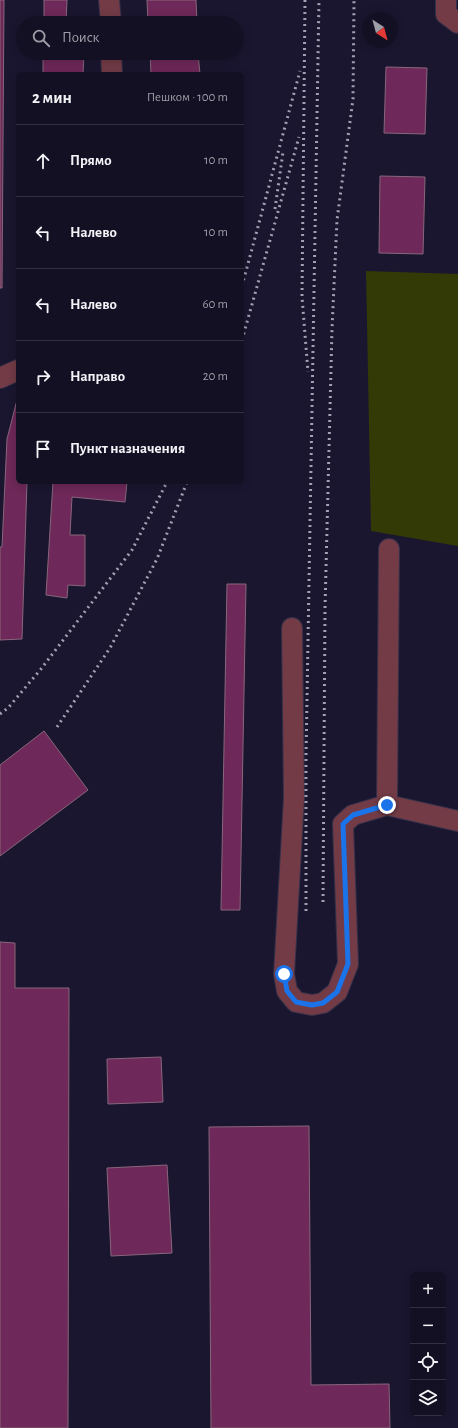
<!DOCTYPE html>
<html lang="ru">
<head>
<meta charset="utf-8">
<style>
  body { margin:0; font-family:"Alegreya Sans",sans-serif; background:#211e31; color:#f1f3f6 }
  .controls { position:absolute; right:12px; bottom:12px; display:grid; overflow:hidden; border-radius:6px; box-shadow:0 2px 10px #0003 }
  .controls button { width:36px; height:36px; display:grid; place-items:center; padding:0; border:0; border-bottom:1px solid #333041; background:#141024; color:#f1f3f6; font:20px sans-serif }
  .compass { position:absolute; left:362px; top:12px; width:36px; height:36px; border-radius:50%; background:#141024; box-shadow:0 2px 10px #0003; rotate:144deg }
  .stop { position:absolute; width:12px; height:12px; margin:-9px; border:3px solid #1a73e8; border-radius:50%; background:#fff }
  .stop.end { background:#1a73e8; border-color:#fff; box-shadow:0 1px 4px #0008 }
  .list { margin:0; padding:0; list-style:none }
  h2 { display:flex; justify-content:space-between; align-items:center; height:52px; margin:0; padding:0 16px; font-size:17px }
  h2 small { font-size:13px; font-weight:400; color:#9d9da6 }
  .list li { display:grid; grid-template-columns:26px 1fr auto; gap:12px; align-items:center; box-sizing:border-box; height:72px; padding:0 16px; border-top:1px solid #333041 }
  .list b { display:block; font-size:15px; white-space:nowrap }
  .list em { font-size:13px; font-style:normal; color:#9d9da6 }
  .icon { flex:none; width:22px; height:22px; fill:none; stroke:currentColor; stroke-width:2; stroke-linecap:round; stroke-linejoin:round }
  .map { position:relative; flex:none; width:458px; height:1428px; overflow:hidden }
  .search { position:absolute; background:#141024; box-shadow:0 2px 10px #0003; left:16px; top:16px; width:228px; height:44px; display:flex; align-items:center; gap:10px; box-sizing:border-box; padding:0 14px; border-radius:22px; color:#9d9da6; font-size:15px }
  .panel { position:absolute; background:#141024; box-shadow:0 2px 10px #0003; left:16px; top:72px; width:228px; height:412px; border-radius:6px }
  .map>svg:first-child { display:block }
  .green { fill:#343a06 }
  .building { fill:#6e2859; stroke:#87677b }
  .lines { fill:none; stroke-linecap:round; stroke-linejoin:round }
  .minor-casing { stroke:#353049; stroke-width:22 }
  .minor { stroke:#723b46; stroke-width:20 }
  .rail { stroke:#a2a0b2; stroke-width:3; stroke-dasharray:2 4; stroke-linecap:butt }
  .route { stroke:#1a73e8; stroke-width:5 }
</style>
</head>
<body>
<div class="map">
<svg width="458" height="1428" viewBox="0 0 458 1428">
  <rect width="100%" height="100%" fill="#1b1630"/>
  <path class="green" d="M366,271L458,274V546L371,531Z"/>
  <path class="building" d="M0,0H4L2,288H0Z
    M44,0H67L66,23H44Z
    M147,0H196L197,23H148Z
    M43,53H84L83,74H43Z
    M150,53H198L200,74H151Z
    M386,67L427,68L425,134L384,133Z
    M380,176L425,177L423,254L379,253Z
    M17,400L18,482H27L22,639L0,640V547H2L7,439Z
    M53,482H127L125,502L72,497L70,535H85V586L68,585L67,598L46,595Z
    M227,584H246L240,910H221Z
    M44,731L88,790L0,856V765Z
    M0,942L15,943V988H69L68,1428H0Z
    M161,1057L163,1102L108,1104L107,1059Z
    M309,1126L311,1385L389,1384L390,1428H211L209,1127Z
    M167,1165L172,1253L111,1256L107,1168Z"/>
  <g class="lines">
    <g class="minor-casing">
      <path id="minor" d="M109,0L111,23
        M446,0V14L458,23
        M111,53L112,74
        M0,378L18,370
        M292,628L294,798L284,974L287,991L296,1002L312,1005L323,1003L337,992L348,964L343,824L353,815L387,805L458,821
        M387,805L389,549"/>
    </g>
    <use href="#minor" class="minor"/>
    <path class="rail" d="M305,0L302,297L308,372
      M275,209L283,152
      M242,286L300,71
      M242,340L299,137
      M0,714L8,708L41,669L132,550L167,482
      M57,727L110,648L157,559L187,482
      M323,902L325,609L332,329L337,220L353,99L354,0
      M306,911V757L319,0"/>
  </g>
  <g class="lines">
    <path class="route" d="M284,974L287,991L296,1002L312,1005L323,1003L337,992L348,964L343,824L353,815L387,805"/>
  </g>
</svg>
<div class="controls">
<button>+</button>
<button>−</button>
<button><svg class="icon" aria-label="locate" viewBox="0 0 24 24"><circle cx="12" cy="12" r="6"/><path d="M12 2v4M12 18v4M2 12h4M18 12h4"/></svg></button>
<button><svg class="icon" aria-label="layers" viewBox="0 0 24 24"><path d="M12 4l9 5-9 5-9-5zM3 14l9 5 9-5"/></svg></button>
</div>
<svg class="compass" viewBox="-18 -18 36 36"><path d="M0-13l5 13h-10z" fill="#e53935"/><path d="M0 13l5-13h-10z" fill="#9d9da6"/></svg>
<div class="stop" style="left:284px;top:974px"></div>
<div class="stop end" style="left:387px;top:805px"></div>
<div class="search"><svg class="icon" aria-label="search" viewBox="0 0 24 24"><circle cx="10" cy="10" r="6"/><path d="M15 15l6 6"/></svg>Поиск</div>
<section class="panel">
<h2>2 мин<small>Пешком · 100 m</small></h2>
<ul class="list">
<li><svg class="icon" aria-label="ahead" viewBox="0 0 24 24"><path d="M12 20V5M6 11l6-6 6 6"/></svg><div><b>Прямо</b></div><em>10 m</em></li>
<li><svg class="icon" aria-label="left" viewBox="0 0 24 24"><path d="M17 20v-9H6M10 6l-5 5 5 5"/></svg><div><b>Налево</b></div><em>10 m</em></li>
<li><svg class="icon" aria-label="left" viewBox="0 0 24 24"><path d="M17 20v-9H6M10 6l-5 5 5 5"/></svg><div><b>Налево</b></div><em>60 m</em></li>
<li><svg class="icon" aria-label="right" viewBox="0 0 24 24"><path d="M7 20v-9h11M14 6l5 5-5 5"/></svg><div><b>Направо</b></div><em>20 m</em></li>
<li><svg class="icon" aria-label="arrive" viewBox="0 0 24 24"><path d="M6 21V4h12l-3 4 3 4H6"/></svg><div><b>Пункт назначения</b></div></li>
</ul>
</section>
</div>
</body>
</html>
